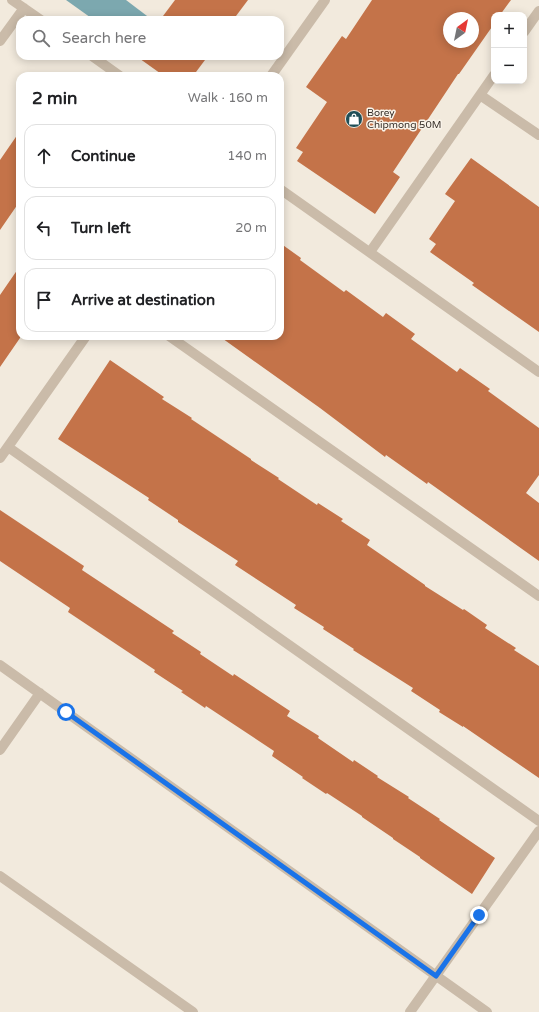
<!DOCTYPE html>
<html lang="en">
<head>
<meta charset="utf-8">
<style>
  body { margin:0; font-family:"Varela Round",sans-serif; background:#f6f6f6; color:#202124 }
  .controls { position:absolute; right:12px; top:12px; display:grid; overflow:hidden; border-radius:8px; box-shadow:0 2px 10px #0003 }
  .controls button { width:36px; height:36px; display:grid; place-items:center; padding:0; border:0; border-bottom:1px solid #e0e0e0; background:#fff; color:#202124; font:20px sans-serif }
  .compass { position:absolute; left:443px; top:12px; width:36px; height:36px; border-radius:50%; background:#fff; box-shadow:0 2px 10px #0003; rotate:33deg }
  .stop { position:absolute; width:12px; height:12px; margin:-9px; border:3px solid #1a73e8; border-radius:50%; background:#fff }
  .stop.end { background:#1a73e8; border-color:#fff; box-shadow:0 1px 4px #0008 }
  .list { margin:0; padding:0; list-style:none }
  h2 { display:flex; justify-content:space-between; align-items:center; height:52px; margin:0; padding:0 16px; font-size:17px }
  h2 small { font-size:13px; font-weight:400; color:#757577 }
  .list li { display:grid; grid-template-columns:26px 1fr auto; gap:12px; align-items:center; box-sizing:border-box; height:64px; margin:0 8px 8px; padding:0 8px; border:1px solid #e0e0e0; border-radius:12px }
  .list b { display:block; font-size:15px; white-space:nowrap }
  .list em { font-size:13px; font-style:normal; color:#757577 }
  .icon { flex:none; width:22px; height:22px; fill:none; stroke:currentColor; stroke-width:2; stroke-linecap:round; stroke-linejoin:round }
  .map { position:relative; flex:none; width:539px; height:1012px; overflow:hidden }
  .search { position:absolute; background:#fff; box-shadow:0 2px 10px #0003; left:16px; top:16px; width:268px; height:44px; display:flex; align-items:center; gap:10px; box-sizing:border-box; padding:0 14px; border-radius:12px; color:#757577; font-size:15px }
  .panel { position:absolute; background:#fff; box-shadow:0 2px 10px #0003; left:16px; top:72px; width:268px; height:268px; border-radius:12px }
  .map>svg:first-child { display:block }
  .water { fill:#7ca8af }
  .building { fill:#c47349; fill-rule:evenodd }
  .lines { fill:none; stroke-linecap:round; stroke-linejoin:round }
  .street { stroke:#cabba9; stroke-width:10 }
  .route { stroke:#1a73e8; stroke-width:5 }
  .labels { text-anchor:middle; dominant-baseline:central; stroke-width:3; stroke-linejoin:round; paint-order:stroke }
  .poi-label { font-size:10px; fill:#372f29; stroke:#faf4ea; text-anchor:start }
</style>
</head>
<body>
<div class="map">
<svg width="539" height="1012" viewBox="0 0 539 1012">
  <rect width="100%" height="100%" fill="#f2eadd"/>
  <path class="water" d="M66,0H126L151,19V20H94Z"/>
  <path class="building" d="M175,0H248L233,20H160Z
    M372,0H511L500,15H494V24L459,74H458L393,172L400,177L375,214L297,161L303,152L296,148L327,102L306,87L342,36L346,39ZM449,18H473V42H449Z
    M136,56H208L193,76H164Z
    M20,131V201L0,230V160Z
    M471,158L539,207V332L472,285L474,283L430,252L436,244L429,239L455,201L445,194Z
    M280,243L301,258L300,260L344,292L346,290L383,317L386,313L415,334L411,339L457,372L460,368L490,389L488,391L539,428V475L526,493L539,503V561L428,482L427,484L386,455L385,457L320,408L219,336H280Z
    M20,266V338L0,367V295Z
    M110,360L164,397L162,399L192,418L191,419L251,459V460L279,478L278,479L317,505L318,503L343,519L341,521L370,540L367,545L425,585V586L463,610L464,609L487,625L485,628L516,648L514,650L539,666V778L463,726V727L439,712L440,710L411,691L413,688L353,650L354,649L323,629L324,627L294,608L296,605L235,565L238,561L178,522V520L148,500L149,498L58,439Z
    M0,510L84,566L82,570L174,631L172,633L201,652L200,654L233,676L234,674L290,711L287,716L319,736L318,738L353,762L354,760L378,776L377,777L409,797L408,798L440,819L439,820L495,858L472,894L420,858V857L393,839V838L362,817V816L327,793L326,794L302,778L303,777L272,756L274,751L206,706L205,708L181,692L183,691L154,672L155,670L68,612L70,608L0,561Z"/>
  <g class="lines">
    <path class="street" d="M12,0L41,20
      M524,32L539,11
      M0,41L24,8
      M92,56L120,76
      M271,76L325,0
      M480,95L539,135
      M280,189L539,372
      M370,252L494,75
      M169,336L539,596
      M8,447L539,821
      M0,458L86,336
      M0,665L487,1012
      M0,750L40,693
      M0,876L193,1012
      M410,1012L539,831"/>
  </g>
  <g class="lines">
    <path class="route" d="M66,712L436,976L479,915"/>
  </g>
  <defs>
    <g id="shop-disc" transform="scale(0.9)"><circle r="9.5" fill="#1f4f58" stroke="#faf4ea"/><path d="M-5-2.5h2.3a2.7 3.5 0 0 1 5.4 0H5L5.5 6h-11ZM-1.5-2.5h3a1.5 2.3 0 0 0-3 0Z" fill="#fff"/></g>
  </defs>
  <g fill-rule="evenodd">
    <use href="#shop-disc" x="354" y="119"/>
  </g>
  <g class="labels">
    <g class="poi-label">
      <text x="367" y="113">Borey<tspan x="367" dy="12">Chipmong 50M</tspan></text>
    </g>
  </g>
</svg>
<div class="controls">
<button>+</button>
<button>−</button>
</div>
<svg class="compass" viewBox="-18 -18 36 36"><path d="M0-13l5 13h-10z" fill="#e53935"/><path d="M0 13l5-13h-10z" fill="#757577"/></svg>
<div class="stop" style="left:66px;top:712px"></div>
<div class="stop end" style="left:479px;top:915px"></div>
<div class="search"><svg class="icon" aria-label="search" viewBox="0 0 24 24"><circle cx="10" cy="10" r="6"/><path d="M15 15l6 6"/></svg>Search here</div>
<section class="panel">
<h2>2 min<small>Walk · 160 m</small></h2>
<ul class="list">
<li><svg class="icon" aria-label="ahead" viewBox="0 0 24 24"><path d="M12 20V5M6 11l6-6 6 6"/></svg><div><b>Continue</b></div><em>140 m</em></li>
<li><svg class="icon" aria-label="left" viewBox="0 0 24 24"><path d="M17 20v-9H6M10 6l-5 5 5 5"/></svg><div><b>Turn left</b></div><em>20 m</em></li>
<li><svg class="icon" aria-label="arrive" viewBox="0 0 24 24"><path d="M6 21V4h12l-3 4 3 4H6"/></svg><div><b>Arrive at destination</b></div></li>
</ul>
</section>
</div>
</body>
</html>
